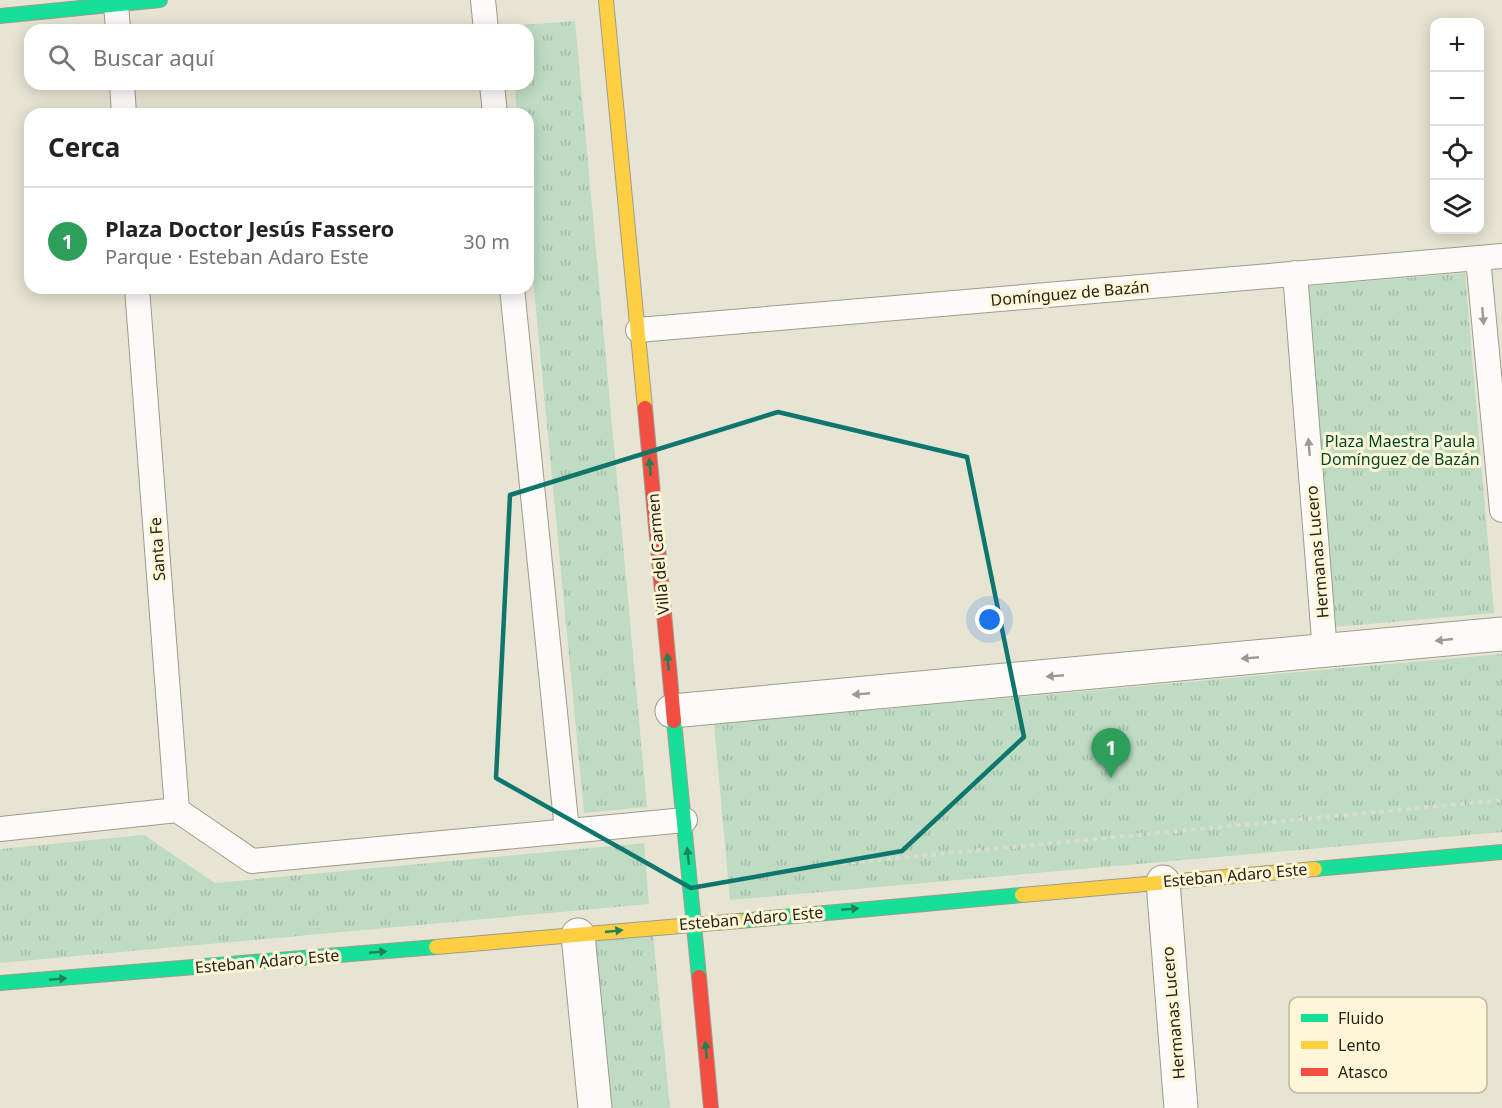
<!DOCTYPE html>
<html lang="es">
<head>
<meta charset="utf-8">
<style>
  body { margin:0; font-family:"Noto Sans",sans-serif; background:#f6f6f6; color:#222 }
  .controls { position:absolute; right:18px; top:18px; display:grid; overflow:hidden; border-radius:12px; box-shadow:0 3px 15px #0003 }
  .controls button { width:54px; height:54px; display:grid; place-items:center; padding:0; border:0; border-bottom:2px solid #e0e0e0; background:#fff; color:#222; font:30px sans-serif }
  .you { position:absolute; left:990px; top:620px; width:21px; height:21px; margin:-15px; border:4px solid #fff; border-radius:50%; background:#1a73e8; box-shadow:0 0 0 9px #1a73e833 }
  .badge { display:grid; place-items:center; width:39px; height:39px; border-radius:50%; background:#0b8043; color:#fff; font-size:20px; font-weight:700 }
  .pin { position:absolute; translate:-50% -50px; filter:drop-shadow(0 2px 3px #0008) }
  .pin::after { content:''; position:absolute; top:32px; width:21px; height:18px; background:inherit; clip-path:polygon(0 0,100% 0,50% 100%) }
  .list { margin:0; padding:0; list-style:none }
  h2 { display:flex; justify-content:space-between; align-items:center; height:78px; margin:0; padding:0 24px; font-size:26px }
  h2 small { font-size:20px; font-weight:400; color:#767676 }
  .list li { display:grid; grid-template-columns:39px 1fr auto; gap:18px; align-items:center; box-sizing:border-box; height:108px; padding:0 24px; border-top:2px solid #e0e0e0 }
  .list b { display:block; font-size:22px; white-space:nowrap }
  .list p { margin:0; font-size:20px; white-space:nowrap; color:#767676 }
  .list em { font-size:20px; font-style:normal; color:#767676 }
  .icon { flex:none; width:33px; height:33px; fill:none; stroke:currentColor; stroke-width:2; stroke-linecap:round; stroke-linejoin:round }
  .map { position:relative; flex:none; width:1502px; height:1108px; overflow:hidden }
  .search { position:absolute; background:#fff; box-shadow:0 3px 15px #0003; left:24px; top:24px; width:510px; height:66px; display:flex; align-items:center; gap:15px; box-sizing:border-box; padding:0 21px; border-radius:18px; color:#767676; font-size:22px }
  .panel { position:absolute; background:#fff; box-shadow:0 3px 15px #0003; left:24px; top:108px; width:510px; height:186px; border-radius:18px }
  .map>svg:first-child { display:block }
  .grass { fill:url(#grass-tufts) }
  .lines { fill:none; stroke-linecap:round; stroke-linejoin:round }
  .lane-casing { stroke:#9e9b8e; stroke-width:26 }
  .street-casing { stroke:#9e9b8e; stroke-width:35 }
  .fast-casing { stroke:#9e9b8e; stroke-width:16 }
  .slow-casing { stroke:#9e9b8e; stroke-width:16 }
  .jam-casing { stroke:#9e9b8e; stroke-width:16 }
  .path { stroke:#dbdad5; stroke-width:4; stroke-dasharray:4.5 4.5; stroke-linecap:butt }
  .lane { stroke:#fcfbf8; stroke-width:24 }
  .street { stroke:#fcfbf8; stroke-width:33 }
  .fast { stroke:#16e098; stroke-width:14 }
  .slow { stroke:#ffcf43; stroke-width:14 }
  .jam { stroke:#f24e42; stroke-width:14 }
  .oneway { fill:#9c9a93 }
  .oneway2 { fill:#1e8258 }
  .marked { fill:none; stroke:#0f766e; stroke-width:4.5; stroke-linejoin:round }
  .labels { text-anchor:middle; dominant-baseline:central; stroke-width:6; stroke-linejoin:round; paint-order:stroke }
  .street-label { font-size:16px; fill:#262318; stroke:#fef6d7 }
  .park-label { font-size:16px; fill:#00482c; stroke:#fef6d7 }
  .key { fill:#fef6d7; stroke:#bdb79e; stroke-width:1.5 }
  .key-label { font-size:16px; fill:#262318 }
</style>
</head>
<body>
<div class="map">
<svg width="1502" height="1108" viewBox="0 0 1502 1108">
  <defs>
    <pattern id="grass-tufts" width="24" height="20" patternUnits="userSpaceOnUse" patternTransform="scale(1.5)"><rect width="24" height="20" fill="#bfdcc3"/><path d="M3 7l-1-3M5 7V3M7 7l1-3M15 17l-1-3M17 17v-4M19 17l1-3" fill="none" stroke="#a4bca7"/></pattern>
  </defs>
  <rect width="100%" height="100%" fill="#e8e4d3"/>
  <path class="grass" d="M575,21L647,807L584,813L528,226V114H517L515,84H528V30H509V26Z
    M1465,273L1494,613L1335,627L1306,286Z
    M1502,654V832L730,900L714,724Z
    M144,835L215,883L644,843L649,904L0,963V849Z
    M653,934L670,1108H611L595,939Z"/>
  <g class="lines">
    <g class="lane-casing">
      <path id="lane" d="M483,0L486,30
        M116,4L118,30
        M122,84L124,114
        M492,84L495,114
        M1478,258L1502,510
        M1295,273L1325,652
        M137,288L177,810
        M512,288L567,831
        M638,330L1502,256
        M0,829L177,810L252,861L685,820"/>
    </g>
    <g class="street-casing">
      <path id="street" d="M672,711L1502,634
        M1163,882L1181,1108
        M578,935L595,1108"/>
    </g>
    <g class="fast-casing">
      <path id="fast" d="M0,16L160,0
        M674,721L699,977
        M1315,869L1502,852
        M739,921L1022,895
        M0,983L436,947"/>
    </g>
    <g class="slow-casing">
      <path id="slow" d="M606,0L645,408
        M1022,895L1315,869
        M436,947L739,921"/>
    </g>
    <g class="jam-casing">
      <path id="jam" d="M645,408L674,721
        M699,977L711,1108"/>
    </g>
    <path class="path" d="M735,879L814,866L1502,800"/>
    <use href="#lane" class="lane"/>
    <use href="#street" class="street"/>
    <use href="#fast" class="fast"/>
    <use href="#slow" class="slow"/>
    <use href="#jam" class="jam"/>
  </g>
  <defs><path id="oneway-solid" d="M-6-.8H1V-3.2L6.5 0L1 3.2V.8H-6Z" transform="scale(1.5)"/></defs>
  <g class="oneway">
    <use href="#oneway-solid" transform="translate(1483 316) rotate(85)"/>
    <use href="#oneway-solid" transform="translate(1309 447) rotate(-95)"/>
    <use href="#oneway-solid" transform="translate(1444 640) rotate(174)"/>
    <use href="#oneway-solid" transform="translate(1250 658) rotate(175)"/>
    <use href="#oneway-solid" transform="translate(1055 676) rotate(175)"/>
    <use href="#oneway-solid" transform="translate(861 694) rotate(175)"/>
  </g>
  <g class="oneway2">
    <use href="#oneway-solid" transform="translate(650 467) rotate(-95)"/>
    <use href="#oneway-solid" transform="translate(668 662) rotate(-95)"/>
    <use href="#oneway-solid" transform="translate(688 856) rotate(-96)"/>
    <use href="#oneway-solid" transform="translate(850 909) rotate(-5)"/>
    <use href="#oneway-solid" transform="translate(614 931) rotate(-6)"/>
    <use href="#oneway-solid" transform="translate(378 952) rotate(-5)"/>
    <use href="#oneway-solid" transform="translate(58 979) rotate(-5)"/>
    <use href="#oneway-solid" transform="translate(706 1050) rotate(-95)"/>
  </g>
  <path class="marked" d="M778,412L967,457L1024,737L902,851L691,888L496,778L510,495Z"/>
  <g class="labels">
    <g class="street-label">
      <text transform="translate(1070 293) rotate(-5)">Domínguez de Bazán</text>
      <text transform="translate(157 549) rotate(-94)">Santa Fe</text>
      <text transform="translate(1317 552) rotate(-95)">Hermanas Lucero</text>
      <text transform="translate(658 554) rotate(-95)">Villa del Carmen</text>
      <text transform="translate(1235 875) rotate(-5)">Esteban Adaro Este</text>
      <text transform="translate(751 918) rotate(-5)">Esteban Adaro Este</text>
      <text transform="translate(267 961) rotate(-5)">Esteban Adaro Este</text>
      <text transform="translate(1173 1013) rotate(-95)">Hermanas Lucero</text>
    </g>
    <g class="park-label">
      <text x="1400" y="441">Plaza Maestra Paula<tspan x="1400" dy="18">Domínguez de Bazán</tspan></text>
    </g>
  </g>
  <rect x="1289" y="997" width="198" height="96" rx="9" class="key"/>
  <rect x="1301" y="1014" width="27" height="8" fill="#16e098"/>
  <rect x="1301" y="1041" width="27" height="8" fill="#ffcf43"/>
  <rect x="1301" y="1068" width="27" height="8" fill="#f24e42"/>
  <g class="key-label">
    <text x="1338" y="1024">Fluido</text>
    <text x="1338" y="1051">Lento</text>
    <text x="1338" y="1078">Atasco</text>
  </g>
</svg>
<div class="controls">
<button>+</button>
<button>−</button>
<button><svg class="icon" aria-label="locate" viewBox="0 0 24 24"><circle cx="12" cy="12" r="6"/><path d="M12 2v4M12 18v4M2 12h4M18 12h4"/></svg></button>
<button><svg class="icon" aria-label="layers" viewBox="0 0 24 24"><path d="M12 4l9 5-9 5-9-5zM3 14l9 5 9-5"/></svg></button>
</div>
<div class="you"></div>
<div class="pin badge" style="left:1111px;top:778px;background:#2e9e5b">1</div>
<div class="search"><svg class="icon" aria-label="search" viewBox="0 0 24 24"><circle cx="10" cy="10" r="6"/><path d="M15 15l6 6"/></svg>Buscar aquí</div>
<section class="panel">
<h2>Cerca<small></small></h2>
<ul class="list">
<li><span class="badge" style="background:#2e9e5b">1</span><div><b>Plaza Doctor Jesús Fassero</b><p>Parque · Esteban Adaro Este</p></div><em>30 m</em></li>
</ul>
</section>
</div>
</body>
</html>
